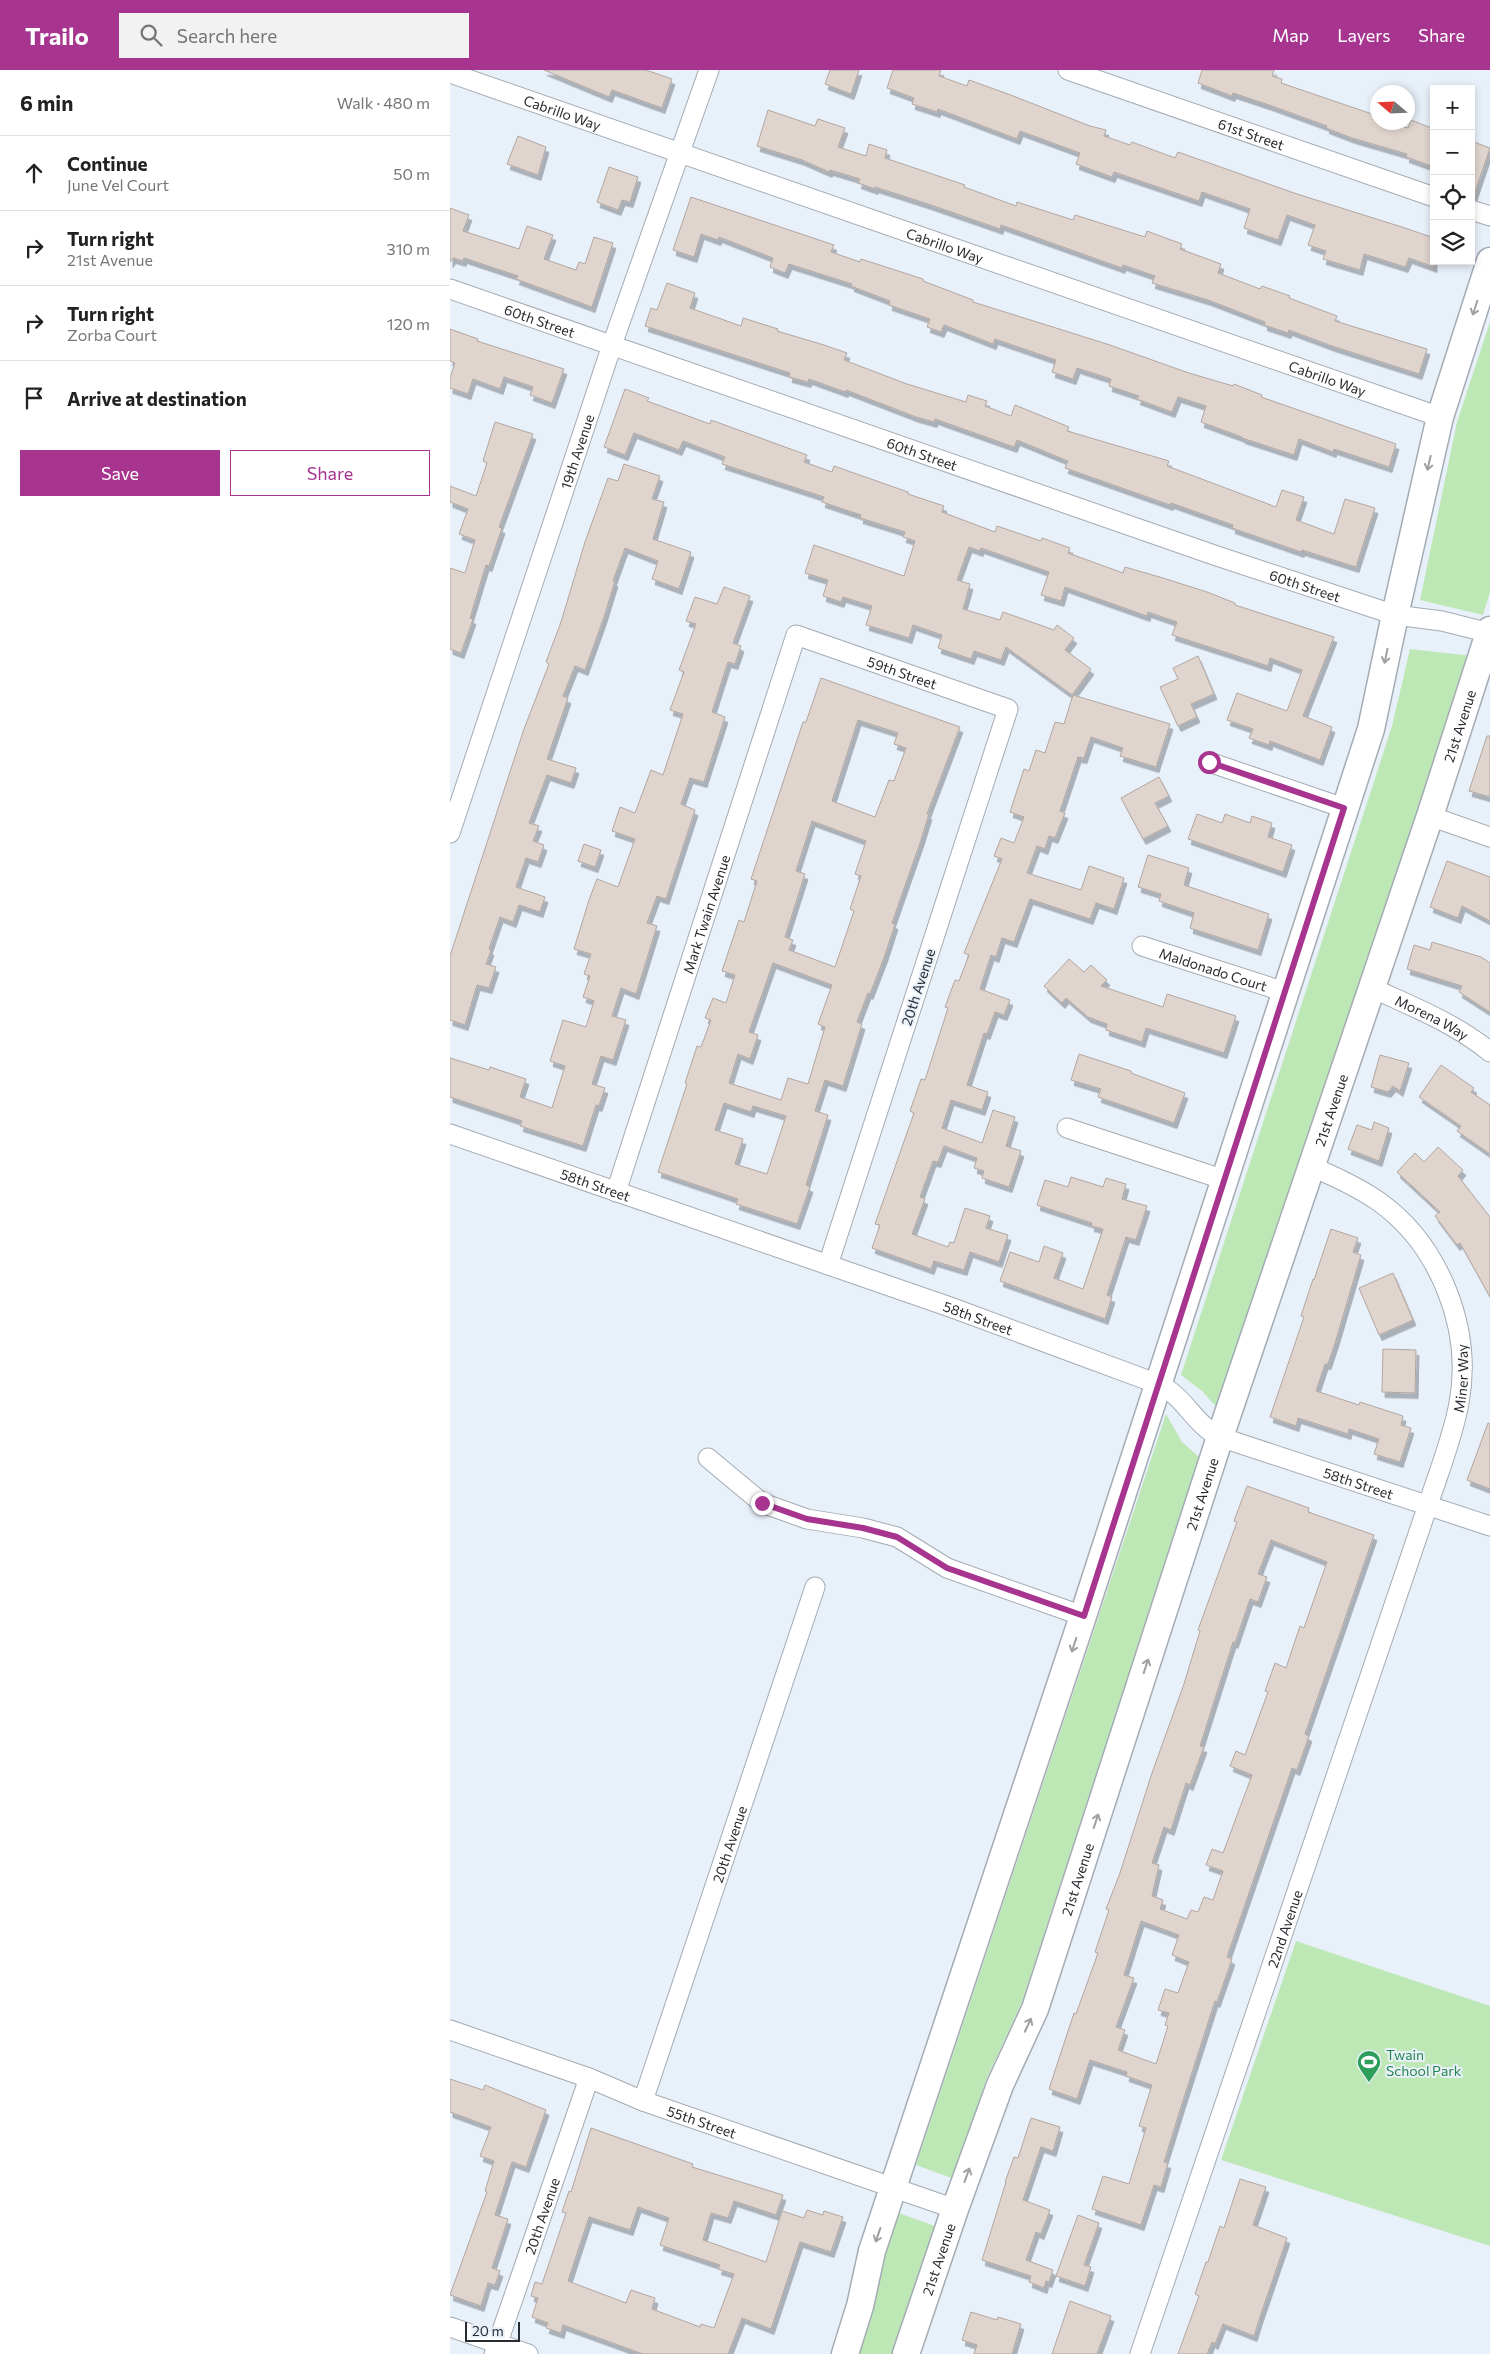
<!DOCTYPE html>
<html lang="en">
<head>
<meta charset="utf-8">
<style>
  body { margin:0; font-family:Commissioner,sans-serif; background:#f2f2f2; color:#222 }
  .controls { position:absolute; right:15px; top:15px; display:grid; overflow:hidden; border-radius:0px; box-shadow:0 2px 8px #0003 }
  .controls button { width:45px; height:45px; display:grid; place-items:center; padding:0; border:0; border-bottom:1px solid #e0e0e0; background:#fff; color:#222; font:25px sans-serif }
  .compass { position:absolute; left:920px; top:15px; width:45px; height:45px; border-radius:50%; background:#fff; box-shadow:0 2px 8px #0003; rotate:289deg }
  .scale { position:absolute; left:15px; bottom:12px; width:55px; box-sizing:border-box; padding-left:5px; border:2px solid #282b2f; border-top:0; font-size:14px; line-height:18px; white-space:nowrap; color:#282b2f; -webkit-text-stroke:4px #e8f0fa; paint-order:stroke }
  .stop { position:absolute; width:15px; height:15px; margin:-11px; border:4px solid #a73590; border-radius:50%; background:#fff }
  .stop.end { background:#a73590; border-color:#fff; box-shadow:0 1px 5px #0008 }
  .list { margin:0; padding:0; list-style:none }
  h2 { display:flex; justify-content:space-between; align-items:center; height:65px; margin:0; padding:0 20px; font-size:21px }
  h2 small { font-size:16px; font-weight:400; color:#767676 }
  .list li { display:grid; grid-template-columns:32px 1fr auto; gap:15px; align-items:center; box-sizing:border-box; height:75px; padding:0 20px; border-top:1px solid #e0e0e0 }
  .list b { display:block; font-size:19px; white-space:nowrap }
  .list p { margin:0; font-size:16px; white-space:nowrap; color:#767676 }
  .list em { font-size:16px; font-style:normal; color:#767676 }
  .actions { display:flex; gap:10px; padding:15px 20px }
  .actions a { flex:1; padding:11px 0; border:1px solid #a73590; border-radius:0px; text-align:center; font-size:18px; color:#a73590 }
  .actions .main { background:#a73590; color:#fff }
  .icon { flex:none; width:28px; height:28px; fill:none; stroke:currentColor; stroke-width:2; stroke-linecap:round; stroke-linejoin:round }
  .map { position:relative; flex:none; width:1040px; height:2284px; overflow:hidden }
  header { display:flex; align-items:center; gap:30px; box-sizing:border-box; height:70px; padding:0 25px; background:#a73590; color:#fff }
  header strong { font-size:24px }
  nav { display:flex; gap:28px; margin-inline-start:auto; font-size:18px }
  .search { width:350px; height:45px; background:#f2f2f2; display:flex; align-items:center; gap:12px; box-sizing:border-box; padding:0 18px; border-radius:0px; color:#767676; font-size:19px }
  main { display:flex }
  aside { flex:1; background:#fff }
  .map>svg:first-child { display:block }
  .green { fill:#bee7b6 }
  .building { fill:#e0d4ce; stroke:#b2a6a0; fill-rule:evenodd; filter:url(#shadow) }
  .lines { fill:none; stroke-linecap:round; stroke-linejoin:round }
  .street-casing { stroke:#a3abb4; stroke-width:21 }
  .secondary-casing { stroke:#a3abb4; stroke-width:29 }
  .street { stroke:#fff; stroke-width:19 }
  .secondary { stroke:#fff; stroke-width:26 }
  .oneway { stroke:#9ea0a1 }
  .route { stroke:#a73590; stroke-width:6 }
  .labels { text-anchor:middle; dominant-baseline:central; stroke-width:4; stroke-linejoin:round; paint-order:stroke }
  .street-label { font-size:14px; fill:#282b2f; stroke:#e8f0fa }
  .leisure-label { font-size:14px; fill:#27864d; stroke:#e8f0fa; text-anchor:start }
</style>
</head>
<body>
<header>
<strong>Trailo</strong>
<div class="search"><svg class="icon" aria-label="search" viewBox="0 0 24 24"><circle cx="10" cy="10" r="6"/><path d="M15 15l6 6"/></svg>Search here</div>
<nav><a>Map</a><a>Layers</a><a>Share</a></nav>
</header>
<main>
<aside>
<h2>6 min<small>Walk · 480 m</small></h2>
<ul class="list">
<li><svg class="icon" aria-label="ahead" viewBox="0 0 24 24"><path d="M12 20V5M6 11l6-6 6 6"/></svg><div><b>Continue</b><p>June Vel Court</p></div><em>50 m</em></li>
<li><svg class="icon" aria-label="right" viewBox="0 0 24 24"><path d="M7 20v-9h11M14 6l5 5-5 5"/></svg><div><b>Turn right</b><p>21st Avenue</p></div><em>310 m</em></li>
<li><svg class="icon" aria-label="right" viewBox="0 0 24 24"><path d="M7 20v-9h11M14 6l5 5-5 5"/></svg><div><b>Turn right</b><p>Zorba Court</p></div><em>120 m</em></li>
<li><svg class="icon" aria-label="arrive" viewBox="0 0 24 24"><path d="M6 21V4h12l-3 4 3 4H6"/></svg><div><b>Arrive at destination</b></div></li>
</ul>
<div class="actions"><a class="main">Save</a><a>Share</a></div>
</aside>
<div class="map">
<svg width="1040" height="2284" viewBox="0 0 1040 2284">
  <defs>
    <filter id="shadow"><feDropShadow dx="3" dy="5.5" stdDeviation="0" flood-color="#0004"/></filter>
  </defs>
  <rect width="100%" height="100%" fill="#e8f0fa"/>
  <path class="green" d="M1040,252V522L1033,545L970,530L1007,352Z
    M960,579L1023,586L769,1340L752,1321L731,1305L942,656Z
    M716,1344L732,1372L749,1387L572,1932L536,2010L504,2109L466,2095Z
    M846,1871L1040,1936V2176L771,2090Z
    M446,2142L490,2158L447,2284H406L426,2205Z"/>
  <path class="building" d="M94,0H196L222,9L212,38L162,20L159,27Z
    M380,0H409L401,24L375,14Z
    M443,0H491L489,6L517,16L519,10L558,24L640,56L656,60L654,66L680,75L682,72L725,88L728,82L847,124L958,159L984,168V197L959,188L955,197L914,184L910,200L873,189L876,181L858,175L865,155L837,145L828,170L794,158L800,139L752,122L749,131L664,102L662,107L626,94L630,83L570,61L567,69L488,39L487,42L462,34L464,28L437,18Z
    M752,0H824L822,6L832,9L831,13L928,46V52H939L958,58L961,50L984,59V97L956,87L957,84L902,68L876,58L877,56L822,36L783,23L782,26L748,13Z
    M318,40L365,56L368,49L395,58L388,77L416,86L419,74L437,80L435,88L515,115L514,117L566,136L567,132L623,150L625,145L695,167L697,161L732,174L730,179L771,194L768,203L810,219L812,216L840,226L839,228L887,246L885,251L977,279L969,304L882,276L839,260L838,263L814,255L815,252L758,230L702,213L705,206L673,195L672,198L551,155L550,159L478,134L425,117V119L408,113L410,109L380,100L379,102L352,90L307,76Z
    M68,66L96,77L88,105L57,94Z
    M1021,71L1040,78L1023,128H1021Z
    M159,97L188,107L180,132L172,130L168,140L147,132Z
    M241,127L384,175L381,182L410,192L411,189L473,209V211L523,230V232L657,274L739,303L783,316L784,314L812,325L811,327L946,374L939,397L884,379L883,382L849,369L844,385L792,368V367L751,352L756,336L728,327L722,342L687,329L689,326L659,316L661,309L627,298L623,309L602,302L606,290L545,269L543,274L494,255L491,262L477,257L480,249L439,235L440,231L401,216L402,214L339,194L335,203L320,197L323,188L269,167L268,170L251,164L244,187L223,180Z
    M0,138L19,145L13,161L69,179L77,156L103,165L94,189L126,200L129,192L135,194L144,167L163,173L142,237L66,209L68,206L14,188L13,191L3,188L0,192Z
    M217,213L245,223L240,238L291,256L293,248L328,259L327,261L374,275L397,283L394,290L457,314L516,332L518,325L537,331L535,336L561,346L565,335L619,357L617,361L719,391L717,396L826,437L832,420L854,427L846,450L884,464L895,429L925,438L906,497L852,480L851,482L782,458L783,455L721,433L720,435L615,398L618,391L567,370L564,377L485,349L484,352L466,347L396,320L395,322L359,309L358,312L339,307L340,303L195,256L201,238L207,240Z
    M0,259L28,269L27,271L114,299L102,333L80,325L83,317L54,307L50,319L23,309L18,324L0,318V308L5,293L0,291Z
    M175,319L199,328L197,331L260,354L261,350L357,385L354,392L382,402L384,396L458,422V424L494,436L492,442L545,462L547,456L591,471L592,468L620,478L618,483L673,503L675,497L713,508L757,522L785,533V535L884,567L853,646L882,657L870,690L820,671L819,675L799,668L803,659L777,650L787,623L837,641L852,600L820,588L818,596L722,565L727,552L698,542L697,546L615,517L611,531L591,525L599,502L531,478L530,481L519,477L507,510L520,514L513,539L550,550L553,542L604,560L607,555L624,568L615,580L641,599L622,625L556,577L551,590L524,581L521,589L488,578L492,565L463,555L459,568L416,555L422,536L393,527L391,532L373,526L378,510L355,503L364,475L454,506L465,471L453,467L455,462L410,448L411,445L372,432L374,427L272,394L275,387L233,371L229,380L184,363L175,385L154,377Z
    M45,352L83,364L49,457L52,458L39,496L36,495L20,548L23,549L11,583L0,579V498L15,503L25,470L9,464L18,439L0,432V416L26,426L37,393L33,391Z
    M174,394L210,406L202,429L214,432L203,469L241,482L229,519L202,509L208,491L175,478L163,511H165L154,547L135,600L125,596L113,626L118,628L97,689L126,698L121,713L97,705L79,753L89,756L83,771L94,775L88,792L76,788L66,817L95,827L90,842L69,835L63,852L50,847L39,879L41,880L36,894L46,897L39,918L27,915L15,955L0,950V886L74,659L99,594L96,592L111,552L135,472L158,408L168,411Z
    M274,517L300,526L283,573L291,576L285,594L278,592L262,642L275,647L254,712L240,708L231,734L245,740L216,829L207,826L197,853L207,856L186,924L171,918L162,946L176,950L163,990L151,986L142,1014L155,1018L149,1036L146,1035L133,1076L70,1056L72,1051L0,1027V988L39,1000L40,997L76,1009L70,1027L102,1038L115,996L100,991L113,950L136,957L144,931L133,927L140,906L134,904L141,884L124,879L139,830L147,809L168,817L185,769L162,761L170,737L185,743L201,700L213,705L233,644L220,640L234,602L229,600L246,554L236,551L245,527L267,534Z
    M748,586L764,624L741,634L747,647L728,656L710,617L728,609L723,598Z
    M371,608L510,657L477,744H479L471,770L442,853L445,854L435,885L420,924L418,923L407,952L412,954L393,1016L375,1010L365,1041L378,1045L356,1115L360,1117L347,1154L286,1134L288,1129L208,1102L237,1014L235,1013L247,976L251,977L261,950L255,948L263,928L276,933L285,905L272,901L289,850L294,852L307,811L301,809L353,652H356ZM408,650L448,663L444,674L456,678L444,711L439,710L425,747L382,731ZM362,751L416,771L405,804L411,806L400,839L404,841L385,897L339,880L343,870L335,867L355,804L346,801ZM323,893L382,915L368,954L375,957L358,1014L338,1008L331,1030L279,1013L288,984L300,989L308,965L299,962ZM274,1033L301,1042L303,1036L336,1046L317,1104L285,1094L293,1069L265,1060Z
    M623,625L720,654L706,697L670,686L673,678L641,667L634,688L628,687L610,741L615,743L605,768L599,766L595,779L587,776L577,803L631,820L639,796L674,808L664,839L646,833L640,849L580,829L564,872L552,868L546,887L541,885L530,919L560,930L554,945L545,942L537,964L534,963L517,1015L538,1022L532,1040L501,1030L492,1058L532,1073L543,1040L565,1047L556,1076L571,1081L559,1117L532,1108L534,1101L524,1098L527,1088L494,1076L488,1092L483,1091L470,1127L475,1129L462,1164L498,1177L500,1172L504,1173L515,1138L540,1146L536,1158L558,1165L549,1192L520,1182L514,1200L484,1191L481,1199L422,1178L430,1155L425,1154L464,1043L460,1041L471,1009L475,1010L498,938L495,937L505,910L509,911L519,885L514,883L552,789L544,786L551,768L564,773L574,747L560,742L574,699L579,701L586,680L595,683L605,652L614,654Z
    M1037,666H1040V727L1019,721Z
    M709,707L719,726L705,733L718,756L693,769L671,728Z
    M747,744L772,753L775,744L800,753L802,746L822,753L818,767L842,775L833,802L738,769Z
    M134,774L151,780L145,797L128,791Z
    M698,785L739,798L734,815L819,844L808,880L740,858L744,843L709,831L711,824L688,817Z
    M997,791L1040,807V851L1012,836L1008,848L980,837Z
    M982,872L1031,887L1040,893V942L1009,922L1012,916L957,899L964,875L980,880Z
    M619,889L634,902L641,895L657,910L651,916L713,937L717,924L786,946L774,983L696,958L692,972L656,960L657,954L638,947L616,928L612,933L594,916Z
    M629,984L681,1001V1003L735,1023L724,1053L648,1027L651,1019L621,1010Z
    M930,985L959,993L950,1021L943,1016L938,1022L921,1017Z
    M991,995L1024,1018L1021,1022L1040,1035V1084L1007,1061L1011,1056L969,1027Z
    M924,1052L939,1058L929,1091L898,1079L907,1055L922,1060Z
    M988,1077L1013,1100L1008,1106L1040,1147V1227L1010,1173L1007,1175L985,1146L990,1142L947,1102L965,1083L974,1092Z
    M621,1107L653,1117L656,1108L676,1114L672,1129L697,1136L686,1170L676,1167L657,1225L662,1227L655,1249L550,1211L560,1182L589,1192L594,1176L613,1183L604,1208L633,1219L653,1159L641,1156L642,1153L587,1135L595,1110L618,1117Z
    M881,1159L908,1168L903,1182L911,1185L886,1270L878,1294H875L866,1321L909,1335L910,1332L953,1346L951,1355L961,1358L950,1392L924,1384L929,1369L899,1359L898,1364L848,1348L846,1356L820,1347L854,1247L851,1246L863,1209L864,1210Z
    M943,1203L963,1250L929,1265L909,1218Z
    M933,1279L966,1280L965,1323L932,1322Z
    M1038,1353L1040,1354V1419L1017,1410Z
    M797,1416L859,1438L858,1442L924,1465L855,1664L859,1666L847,1700L842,1698L777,1887L782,1889L767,1932L765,1931L731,2037L714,2092L718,2093L711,2117L704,2115L691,2155L642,2139L653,2106L679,2114L696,2058L689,2056L702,2015L676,2006L677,2002L640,1990L627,2029L599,2019L624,1943L626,1944L648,1883L645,1882L659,1840L656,1839L670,1803L702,1703L734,1614L750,1561L748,1560L787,1452L784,1451ZM821,1470L877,1492L854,1558L850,1556L836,1598L825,1593L815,1621L818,1622L795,1685L786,1681L780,1696L802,1705L773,1783L762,1779L756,1795L773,1801L763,1830L754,1827L748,1842L741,1840L737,1849L710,1839L713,1830L702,1826L709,1795L702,1793L714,1757L721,1760L736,1713L740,1715L754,1677L750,1676L783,1572L785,1573L800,1529L808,1532L817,1507L808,1504ZM691,1851L729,1865L722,1885L739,1892L728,1923L715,1919L708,1940L719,1943L715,1955L718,1956L706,1994L668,1980L675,1960L666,1957L684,1908L674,1905Z
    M0,2009L33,2020L35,2015L96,2040L76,2097L62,2092L45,2145L58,2149L42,2198L50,2201L45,2215L38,2213L31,2236L0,2225L37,2122L35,2121L44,2091L30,2086L41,2057L0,2042Z
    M581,2048L610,2057L603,2081L591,2077L573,2130L600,2140L591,2164L586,2162L576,2190L603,2200L599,2212L596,2211L594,2218L579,2212L581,2206L532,2190L556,2112H555L564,2087L568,2088Z
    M141,2058L243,2094L242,2097L333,2125L326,2145L284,2131L278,2148L261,2143L253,2170L316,2192L332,2141L354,2148L357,2140L373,2145L374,2141L393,2147L381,2182L350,2172L321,2259L292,2248L278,2284H193L113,2255L111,2263L96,2258L98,2253L82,2247L88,2228L81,2226L85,2212L92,2214L116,2143L112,2142L119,2121L121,2122ZM188,2137L219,2148L210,2175L270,2195L268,2199L284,2204L264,2258L251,2254L250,2257L202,2239L205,2228L181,2220L176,2233L118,2211L139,2147L180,2160Z
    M790,2109L816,2117L803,2155L837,2168L810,2247L804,2266L773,2254L765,2274L762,2272L757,2284H728L749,2226L745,2224L756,2192H758L770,2156L774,2158Z
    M628,2145L649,2153L634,2195L641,2197L635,2216L606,2206Z
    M620,2231L661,2246L647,2284H602Z
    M521,2242L547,2250L548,2247L571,2254L562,2284H524L527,2275L512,2270Z"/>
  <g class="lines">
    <g class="street-casing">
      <g id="street">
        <path id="s1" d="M618,0L984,127"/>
        <path id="s2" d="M0,3L990,347"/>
        <path d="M1021,140L1040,146"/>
        <path id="s3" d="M0,219L764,485L945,545L992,551L1040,563"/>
        <path d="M759,692L894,738"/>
        <path d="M980,746L1040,767"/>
        <path id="s4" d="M0,763L162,275L259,0"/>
        <path id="s5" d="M692,876L835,922"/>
        <path id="s6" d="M920,917C961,936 1005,953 1040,982"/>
        <path d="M617,1058L775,1110"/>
        <path id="s7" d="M0,1064L500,1237L708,1314C735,1326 744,1355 770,1367L1040,1456"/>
        <path id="s8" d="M166,1122L346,565L558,639L378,1195"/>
        <path d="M258,1388L312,1433L357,1449L413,1458L447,1467L497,1498L633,1546"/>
        <path id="s9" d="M0,1960L139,2008L193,2031L505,2139"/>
        <path id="s10" d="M193,2031L365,1517"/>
        <path d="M0,2257L78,2284"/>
        <path id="s11" d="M44,2284L139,2008"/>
        <path id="s12" d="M690,2284L978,1435C989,1401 1003,1367 1009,1333C1023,1258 989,1174 928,1131C906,1116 884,1106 860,1096"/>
      </g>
    </g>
    <g class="secondary-casing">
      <g id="secondary">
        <path d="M395,2284L410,2236L422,2181L633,1546L921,659L945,545L990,347L1040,191"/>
        <path id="s13" d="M456,2284L505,2139L550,2015L585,1939L770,1367L980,746L1040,560"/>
      </g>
    </g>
    <use href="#street" class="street"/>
    <use href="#secondary" class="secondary"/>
  </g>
  <defs><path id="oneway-shaft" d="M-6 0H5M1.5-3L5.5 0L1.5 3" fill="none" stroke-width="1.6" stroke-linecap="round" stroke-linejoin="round" transform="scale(1.25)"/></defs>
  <g class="oneway">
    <use href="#oneway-shaft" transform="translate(1025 238) rotate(108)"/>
    <use href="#oneway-shaft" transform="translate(979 393) rotate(103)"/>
    <use href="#oneway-shaft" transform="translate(936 586) rotate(102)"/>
    <use href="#oneway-shaft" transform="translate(624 1575) rotate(108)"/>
    <use href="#oneway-shaft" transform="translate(696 1596) rotate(-72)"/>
    <use href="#oneway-shaft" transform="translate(646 1751) rotate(-72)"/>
    <use href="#oneway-shaft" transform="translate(578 1955) rotate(-65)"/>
    <use href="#oneway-shaft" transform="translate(517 2105) rotate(-70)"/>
    <use href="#oneway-shaft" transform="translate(428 2165) rotate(109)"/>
  </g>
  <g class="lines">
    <path class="route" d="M312,1433L357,1449L413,1458L447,1467L497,1498L634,1546L894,738L759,692"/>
  </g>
  <defs>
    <g id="stadium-pin" transform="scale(1.25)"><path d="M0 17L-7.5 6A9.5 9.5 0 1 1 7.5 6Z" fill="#2e9e5b" stroke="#e8f0fa"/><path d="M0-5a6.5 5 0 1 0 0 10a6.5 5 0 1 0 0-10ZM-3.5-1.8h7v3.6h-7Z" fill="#fff"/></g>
  </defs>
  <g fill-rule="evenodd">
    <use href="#stadium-pin" x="919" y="1992"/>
  </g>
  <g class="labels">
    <g class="street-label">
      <text stroke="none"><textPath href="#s2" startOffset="119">Cabrillo Way</textPath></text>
      <text stroke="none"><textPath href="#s1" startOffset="194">61st Street</textPath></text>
      <text stroke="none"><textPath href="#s2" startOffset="524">Cabrillo Way</textPath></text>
      <text stroke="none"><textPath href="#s3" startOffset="95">60th Street</textPath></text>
      <text stroke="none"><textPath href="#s2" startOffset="929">Cabrillo Way</textPath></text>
      <text stroke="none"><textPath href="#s4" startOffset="402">19th Avenue</textPath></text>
      <text stroke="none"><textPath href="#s3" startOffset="500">60th Street</textPath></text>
      <text stroke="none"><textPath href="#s3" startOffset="905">60th Street</textPath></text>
      <text stroke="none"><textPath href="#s8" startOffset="698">59th Street</textPath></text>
      <text stroke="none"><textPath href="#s13" startOffset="1720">21st Avenue</textPath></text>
      <text stroke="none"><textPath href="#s8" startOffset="292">Mark Twain Avenue</textPath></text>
      <text stroke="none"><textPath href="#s5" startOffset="75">Maldonado Court</textPath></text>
      <text transform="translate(468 917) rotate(-72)">20th Avenue</text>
      <text stroke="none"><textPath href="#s6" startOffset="69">Morena Way</textPath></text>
      <text stroke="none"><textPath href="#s13" startOffset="1315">21st Avenue</textPath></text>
      <text stroke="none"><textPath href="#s7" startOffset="154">58th Street</textPath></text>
      <text stroke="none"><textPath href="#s7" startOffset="559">58th Street</textPath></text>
      <text stroke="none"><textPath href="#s12" startOffset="1028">Miner Way</textPath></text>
      <text stroke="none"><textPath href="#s7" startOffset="979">58th Street</textPath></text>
      <text stroke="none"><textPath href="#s13" startOffset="910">21st Avenue</textPath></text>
      <text stroke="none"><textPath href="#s10" startOffset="271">20th Avenue</textPath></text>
      <text stroke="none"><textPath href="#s13" startOffset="505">21st Avenue</textPath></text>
      <text stroke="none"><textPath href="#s12" startOffset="449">22nd Avenue</textPath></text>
      <text stroke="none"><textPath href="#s9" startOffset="268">55th Street</textPath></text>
      <text stroke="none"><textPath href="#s11" startOffset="146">20th Avenue</textPath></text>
      <text stroke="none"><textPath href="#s13" startOffset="100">21st Avenue</textPath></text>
    </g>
    <g class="leisure-label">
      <text x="936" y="1984">Twain<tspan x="936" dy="16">School Park</tspan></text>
    </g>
  </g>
</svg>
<div class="controls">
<button>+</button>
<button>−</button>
<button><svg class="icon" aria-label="locate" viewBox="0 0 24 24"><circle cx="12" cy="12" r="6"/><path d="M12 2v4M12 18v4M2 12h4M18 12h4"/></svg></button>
<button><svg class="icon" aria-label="layers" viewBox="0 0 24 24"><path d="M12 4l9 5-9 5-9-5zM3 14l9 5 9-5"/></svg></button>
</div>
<svg class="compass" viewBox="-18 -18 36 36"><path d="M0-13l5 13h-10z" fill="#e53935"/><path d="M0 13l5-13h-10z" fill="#767676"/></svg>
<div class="scale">20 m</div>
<div class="stop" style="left:759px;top:692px"></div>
<div class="stop end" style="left:312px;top:1433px"></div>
</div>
</main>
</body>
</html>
